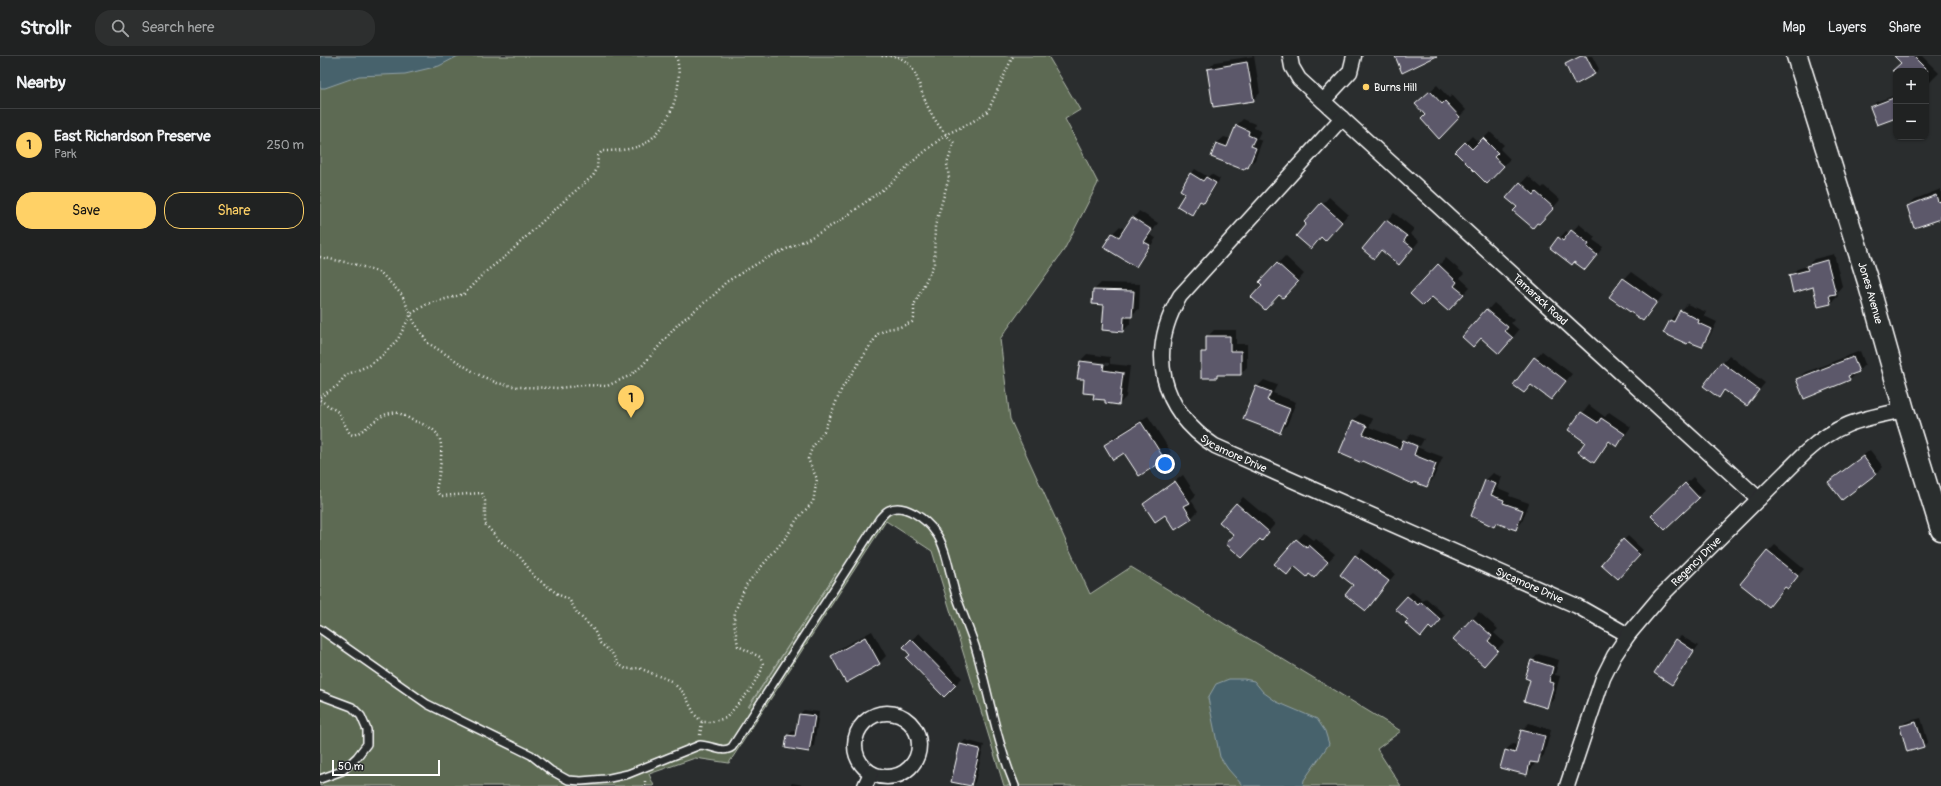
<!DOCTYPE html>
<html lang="en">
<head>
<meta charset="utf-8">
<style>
  body { margin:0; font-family:Pangolin,sans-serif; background:#2d2f2f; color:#f1f3f6 }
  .controls { position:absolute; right:12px; top:12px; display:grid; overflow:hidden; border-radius:8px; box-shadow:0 1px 3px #0004 }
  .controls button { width:36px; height:36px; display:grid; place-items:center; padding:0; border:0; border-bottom:1px solid #3d3f40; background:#202222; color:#f1f3f6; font:20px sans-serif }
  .scale { position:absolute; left:12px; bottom:10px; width:108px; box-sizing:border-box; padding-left:4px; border:2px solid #fff; border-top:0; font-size:11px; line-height:14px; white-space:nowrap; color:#fff; -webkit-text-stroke:3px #2a2d2e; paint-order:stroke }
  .you { position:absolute; left:845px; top:408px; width:14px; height:14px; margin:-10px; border:3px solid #fff; border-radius:50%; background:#1a73e8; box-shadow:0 0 0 6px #1a73e833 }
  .badge { display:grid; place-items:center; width:26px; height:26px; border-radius:50%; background:#ffd166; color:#111; font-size:13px; font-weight:700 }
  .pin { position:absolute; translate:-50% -33px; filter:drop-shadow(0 1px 2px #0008) }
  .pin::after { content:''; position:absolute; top:21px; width:14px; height:12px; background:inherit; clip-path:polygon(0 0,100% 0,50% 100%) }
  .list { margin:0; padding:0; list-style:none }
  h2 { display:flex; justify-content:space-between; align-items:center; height:52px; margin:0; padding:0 16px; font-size:17px }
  h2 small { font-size:13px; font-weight:400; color:#a2a4a5 }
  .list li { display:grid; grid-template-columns:26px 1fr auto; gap:12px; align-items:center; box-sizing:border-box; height:72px; padding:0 16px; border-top:1px solid #3d3f40 }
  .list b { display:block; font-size:15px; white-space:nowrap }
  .list p { margin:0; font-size:13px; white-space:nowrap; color:#a2a4a5 }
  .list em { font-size:13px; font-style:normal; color:#a2a4a5 }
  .actions { display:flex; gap:8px; padding:12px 16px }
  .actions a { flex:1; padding:9px 0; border:1px solid #ffd166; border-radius:16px; text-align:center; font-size:14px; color:#ffd166 }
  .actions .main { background:#ffd166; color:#111 }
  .icon { flex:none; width:22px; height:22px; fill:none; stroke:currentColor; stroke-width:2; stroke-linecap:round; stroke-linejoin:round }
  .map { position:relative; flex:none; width:1621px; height:730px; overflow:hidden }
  header { display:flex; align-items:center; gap:24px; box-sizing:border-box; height:56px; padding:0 20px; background:#202222; border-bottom:1px solid #3d3f40 }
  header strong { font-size:19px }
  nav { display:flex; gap:22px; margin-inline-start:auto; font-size:14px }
  .search { width:280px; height:36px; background:#2d2f2f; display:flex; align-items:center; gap:10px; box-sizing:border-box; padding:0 14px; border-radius:16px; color:#a2a4a5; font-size:15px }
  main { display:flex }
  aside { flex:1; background:#202222 }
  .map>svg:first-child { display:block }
  .green { fill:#5d6b53; stroke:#aeb5a9; fill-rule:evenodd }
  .water { fill:#47626c; stroke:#91a1a7 }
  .shadow { fill:#0007; fill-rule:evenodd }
  .building { fill:#5b596b; stroke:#fff }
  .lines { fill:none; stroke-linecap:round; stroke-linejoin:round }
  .lane-casing { stroke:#fff; stroke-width:10 }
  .street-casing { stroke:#fff; stroke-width:17 }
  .secondary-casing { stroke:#fff; stroke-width:23 }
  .path { stroke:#fff; stroke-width:2.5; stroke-dasharray:1 3; stroke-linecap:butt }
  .lane { stroke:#2a2d2e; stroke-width:7 }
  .street { stroke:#2a2d2e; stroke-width:14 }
  .secondary { stroke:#2a2d2e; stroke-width:20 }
  .poi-dot { fill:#ffd166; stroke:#2a2d2e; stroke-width:1.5 }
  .labels { text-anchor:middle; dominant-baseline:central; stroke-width:3; stroke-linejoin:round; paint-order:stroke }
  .poi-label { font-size:11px; fill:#fff; stroke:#2a2d2e; text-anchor:start }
  .street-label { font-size:11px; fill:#fff; stroke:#2a2d2e }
</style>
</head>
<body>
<header>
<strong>Strollr</strong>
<div class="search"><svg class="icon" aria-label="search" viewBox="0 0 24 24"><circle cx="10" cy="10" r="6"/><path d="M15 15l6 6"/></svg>Search here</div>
<nav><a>Map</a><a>Layers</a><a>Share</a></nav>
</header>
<main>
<aside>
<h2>Nearby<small></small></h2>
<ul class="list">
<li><span class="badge">1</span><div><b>East Richardson Preserve</b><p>Park</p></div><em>250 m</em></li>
</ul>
<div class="actions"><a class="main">Save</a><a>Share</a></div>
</aside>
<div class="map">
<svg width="1621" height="730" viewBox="0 0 1621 730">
  <rect width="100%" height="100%" fill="#2a2d2e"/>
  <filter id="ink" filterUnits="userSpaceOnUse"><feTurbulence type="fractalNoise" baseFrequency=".025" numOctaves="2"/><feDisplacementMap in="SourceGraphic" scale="8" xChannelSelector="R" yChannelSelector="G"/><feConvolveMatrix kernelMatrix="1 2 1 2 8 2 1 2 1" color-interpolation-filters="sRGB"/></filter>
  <g filter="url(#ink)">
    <path class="green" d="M0,0H728L760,54L745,63L778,127L744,194L680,283L690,363L770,538L811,511L1081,675L1057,693L1081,730H684L612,495L566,465L409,707L375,702L329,718L334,730H0ZM516,517L429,651H428Z"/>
    <path class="water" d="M0,0H138L119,10L85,18L39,20L5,32H0Z
      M909,623H924L934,625L943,636L957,646L997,663L1005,675L1009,688L984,724L983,730H923L908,713L900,701L888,642L896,628Z"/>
    <path class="shadow" d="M934,0L940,37L933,44L888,13L895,6Z
      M1258,0H1272L1279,13L1275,18L1246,8Z
      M1588,0H1602L1619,17L1606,30V15H1579Z
      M1117,29L1129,42L1132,39L1146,54L1119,81L1106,59L1103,42Z
      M1576,39V61L1551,51L1556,46Z
      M923,63L935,68L934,72L941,75L937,83L942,85L935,104L924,113L897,87L904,81L911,83L916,70Z
      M1170,76L1184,89L1180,93L1190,103L1167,126L1136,96L1152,80L1159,87Z
      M875,113L888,121L891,118L900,123L888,142L884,146L881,145L871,157L866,137L871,118Z
      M1208,120L1222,132L1224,130L1240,144L1226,160L1198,151L1188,142Z
      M1621,133V162L1588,150L1595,143Z
      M1009,141L1028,158L1012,177L986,166Z
      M819,155L838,167L830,179L836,182L822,203L815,210L785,190L793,177L800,170L805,174Z
      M1074,157L1094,173L1090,178L1099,185L1086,201L1062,194L1054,202L1044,193Z
      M1259,168L1275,181L1273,184L1283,191L1272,206L1231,192L1246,175L1250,178Z
      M1514,198L1522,230L1517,236L1518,240L1511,247L1499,250L1494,230L1470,220L1477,213L1487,210L1494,203Z
      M965,200L984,218L970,234L943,229L940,226Z
      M1126,202L1144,218L1140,222L1150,231L1135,247L1112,240L1119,209Z
      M1311,216L1343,239L1323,264L1304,223Z
      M781,227L820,228L819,253L810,260V268L803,275L774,234Z
      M1174,247L1194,264L1191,267L1199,274L1186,290L1161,282L1143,281Z
      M1367,248L1386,256L1384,260L1397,266L1388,283L1381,290L1370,285L1350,264L1357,257L1359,258Z
      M894,274H916V288H927V311L920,318H899L896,321L882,296L887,292V281Z
      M1222,295L1252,318L1231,343L1212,328L1204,336L1194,328Z
      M1540,295L1545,308L1530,324H1477L1484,317Z
      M767,298L790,301V308L810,310L806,341L799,348L775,337L760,305ZM765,304L789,307V309L765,307Z
      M1409,299L1445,327L1427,349L1405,334L1399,340L1385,330Z
      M944,324L957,329L953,337L976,346L967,369L960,376L924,363L937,331Z
      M1269,349L1285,361L1289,356L1311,371L1297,389L1291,385L1274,406L1266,385L1250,374Z
      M1040,358L1053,363L1049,371L1084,385L1091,378L1104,383L1100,390L1086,384V387L1123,401L1113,423L1107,430L1044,404L1033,364Z
      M828,360L851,396L844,403L804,396L785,389L792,382Z
      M1550,394L1563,411L1556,418L1510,426Z
      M1173,417L1182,421L1178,432L1190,437L1189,440L1209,447L1202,466L1195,473L1178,466L1174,470L1166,424Z
      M863,419L876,439L871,444L878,455L871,462L845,458L825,448Z
      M1373,421L1385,434L1345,473L1332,460Z
      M923,441L955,468L948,476L915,478L917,448Z
      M984,477L994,485L996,483L1015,498L994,521L975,510L967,517L956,508Z
      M1308,480L1323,494L1302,517L1304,484Z
      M1455,489L1484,513L1456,543L1448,496Z
      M1042,493L1075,518L1052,547L1034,529L1036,500Z
      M1092,536L1103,545L1106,542L1125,559L1116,568L1109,570L1089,564L1087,540Z
      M1159,556L1178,573L1174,577L1184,586L1171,601L1152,563Z
      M552,575L566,600L559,607L527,625L512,600L519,593Z
      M599,577L642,622L624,640L584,591Z
      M1361,580L1378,590L1352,627L1357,584Z
      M1218,598L1239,604L1235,619L1240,620L1234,643L1227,650L1211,623L1212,605Z
      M484,654L499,656L494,690L489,695L468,679L473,675L477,676L479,658Z
      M1601,662L1608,686L1603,690L1581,670L1586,666Z
      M1209,667L1231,674L1224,699L1217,706H1215L1213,711L1206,718L1185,695L1192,688L1198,689L1202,674Z
      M645,684L664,689L655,726L651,730L632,726L641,689Z
      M472,727L490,730H469Z"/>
    <path class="building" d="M1075,0H1117L1082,17Z
      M1261,0H1266L1275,18L1255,29L1245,8Z
      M1574,0H1593L1608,15H1572L1581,7Z
      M927,6L934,45L893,51L887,13Z
      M1110,35L1122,48L1125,45L1140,61L1119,83L1101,63L1105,59L1095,48Z
      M1576,41V62L1557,69L1550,51Z
      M916,69L929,75L928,79L935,82L931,90L936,92L928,112L926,111L924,114L891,101L896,87L907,91Z
      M1163,82L1178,97L1174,101L1184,110L1167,128L1135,96L1145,86L1152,93Z
      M870,117L883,125L886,121L896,127L884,147L880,145L872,159L857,150L865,137L860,134Z
      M1200,126L1214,139L1216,136L1234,152L1219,168L1217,167L1213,172L1193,155L1197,151L1186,142Z
      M1616,139L1618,146L1621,145V163L1594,172L1587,150Z
      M1001,147L1022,166L1005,185L1001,181L991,193L976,180L986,168L984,166Z
      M812,161L832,174L824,186L830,189L816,211L783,191L792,177L799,181Z
      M1066,164L1087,180L1084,185L1093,192L1079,209L1061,194L1054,203L1042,193Z
      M1251,174L1269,188L1267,191L1277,199L1265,214L1254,206L1252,209L1230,192L1238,181L1243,185Z
      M1507,204L1516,238L1509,239L1511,248L1498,251L1493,231L1473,237L1469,219L1488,214L1486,210Z
      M957,207L978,226L963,242L959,239L945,254L931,241L942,229L939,226Z
      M1118,208L1137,226L1134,230L1144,238L1128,255L1112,241L1103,250L1090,238Z
      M1303,222L1337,246L1323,265L1289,241Z
      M773,234L814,235L812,261H804L803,276L782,274L784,249L772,248Z
      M1166,253L1188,271L1185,275L1193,282L1179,298L1161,282L1153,291L1142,281Z
      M1360,254L1379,264L1378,267L1391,273L1382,291L1369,286L1367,288L1343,277L1350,264L1354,266Z
      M886,280H910V295H921V319H897V322H881V296H886Z
      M1214,301L1246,325L1231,344L1211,329L1204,337L1193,329Z
      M1533,301L1539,316L1528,320L1530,324L1484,343L1476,323Z
      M760,305L784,308L783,314L803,317L799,349L785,347V344L773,343L774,338L763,337L764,323H757Z
      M1401,306L1439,334L1427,350L1404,334L1399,342L1383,330Z
      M936,330L951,336L947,344L970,353L960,377L923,363Z
      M1261,356L1278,367L1281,362L1305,378L1297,391L1289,385L1274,407L1258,396L1265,386L1248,374Z
      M1033,364L1047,370L1043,378L1080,393L1083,384L1097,390L1094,399L1116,408L1107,431L1094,426L1093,428L1043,405L1042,407L1019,397Z
      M821,366L845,404L819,420L804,397L793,404L784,389Z
      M1543,400L1556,418L1522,444L1508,426Z
      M1165,424L1176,428L1171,439L1184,444L1183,447L1203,454L1196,474L1176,467L1174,471L1151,460Z
      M855,425L870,447L864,450L872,463L855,474L845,459L835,466L823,448Z
      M1365,427L1379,442L1345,474L1331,460Z
      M916,447L949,476L942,485L940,483L922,502L906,488L914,479L899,466Z
      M976,483L987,492L989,489L1008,506L994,522L989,518L987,521L974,510L967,519L954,508Z
      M1303,483L1320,499L1298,523L1281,508Z
      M1447,495L1478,520L1468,533L1465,531L1449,551L1420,528Z
      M1035,499L1069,525L1046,555L1025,539L1033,529L1020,519Z
      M1087,540L1098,549L1101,546L1121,564L1112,574L1109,571L1101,581L1085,567L1088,564L1075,553Z
      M1152,562L1172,580L1168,585L1178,594L1164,610L1133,583Z
      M545,581L560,608L526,627L511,600Z
      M591,583L636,629L624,641L586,602L590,599L583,591Z
      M1356,583L1374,595L1352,629L1334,617Z
      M1211,604L1233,611L1229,626L1234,627L1227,652L1204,645L1210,624L1205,622Z
      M479,658L495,660L489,696L465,692L467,679L475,680Z
      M1596,666L1604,691L1587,696L1580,670Z
      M1201,674L1225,680L1218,707L1210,706L1207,719L1180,712L1185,694L1195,697Z
      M640,688L660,693L651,730L631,726Z"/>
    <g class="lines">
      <g class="lane-casing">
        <path id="lane" d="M0,573L107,648L211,699L230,714L248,724L261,725L285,723L308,718L380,689C391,689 403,698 412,691L560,462C562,460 566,455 569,454C584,446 607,464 615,476C626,489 630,519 635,536C641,554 649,572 655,590C669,637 676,685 695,730
          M0,639L32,651L41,660L47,674V688L37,701L22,715L0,723"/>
      </g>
      <g class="street-casing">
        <g id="street">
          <path id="s1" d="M970,0L972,11L979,23L1439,443"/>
          <path d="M1003,45L1030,16L1034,0"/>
          <path id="s2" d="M1022,62L860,240C827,296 840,354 895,390L1257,550L1308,579"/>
          <circle cx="567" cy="689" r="32"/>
          <path d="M545,730L551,717"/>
          <path id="s3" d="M1247,730L1283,622L1294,600L1308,579L1341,540L1486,396C1519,366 1542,363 1584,354"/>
        </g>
      </g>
      <g class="secondary-casing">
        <g id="secondary">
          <path id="s4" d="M1477,0L1548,226L1584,354L1621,474"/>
        </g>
      </g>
      <path class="path" d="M0,201L34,208L61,217L82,239L94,266L108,287L157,318L177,327L198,331L240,332L264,329L287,330L309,320L322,310L358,268L395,238L406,226L445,203L488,183L520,165L570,128L591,107L625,79L652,66L668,55L693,0
        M0,341L17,330L26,319L50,309L63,299L78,283L91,258L107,248L144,238L164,217L186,200L247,142L273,120L277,113L278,100L282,95C295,95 316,94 327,86C351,70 365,27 356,0
        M0,344L18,356L30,378L33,379C49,374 55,359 72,357C80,355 87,362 94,365C103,368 112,371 118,379C125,389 119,421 116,433L121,440L162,437L165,445V468L179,484L200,501L215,521L239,539L249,543L257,557L274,574L280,587L292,597L298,608L306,613L319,612L351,625L364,637L375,659L382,666H390L406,662L430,634L441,615L443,608L440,601L418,590L414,566L415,555L426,529L467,480L477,463L493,446L497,423L488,403L492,392L504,375L522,332L558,278L567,273L580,271L592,266L594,262V249L614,208L615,170L629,122L627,108L634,87C623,76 613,63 607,49C598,32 598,4 573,0C569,0 564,0 560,0
        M380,679L382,666
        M325,730V722"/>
      <use href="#lane" class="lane"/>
      <use href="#street" class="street"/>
      <use href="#secondary" class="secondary"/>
    </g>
  </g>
  <circle class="poi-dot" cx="1046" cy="31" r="4"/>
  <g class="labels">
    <g class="poi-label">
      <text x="1054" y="31">Burns Hill</text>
    </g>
    <g class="street-label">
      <text stroke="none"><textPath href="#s4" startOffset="248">Jones Avenue</textPath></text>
      <text stroke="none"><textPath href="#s1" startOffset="352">Tamarack Road</textPath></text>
      <text stroke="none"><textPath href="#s2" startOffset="433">Sycamore Drive</textPath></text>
      <text stroke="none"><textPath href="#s3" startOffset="264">Regency Drive</textPath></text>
      <text stroke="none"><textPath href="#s2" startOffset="757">Sycamore Drive</textPath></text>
    </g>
  </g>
</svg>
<div class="controls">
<button>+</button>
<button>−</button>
</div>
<div class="scale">50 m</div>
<div class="you"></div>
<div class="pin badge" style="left:311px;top:362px">1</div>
</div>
</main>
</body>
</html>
